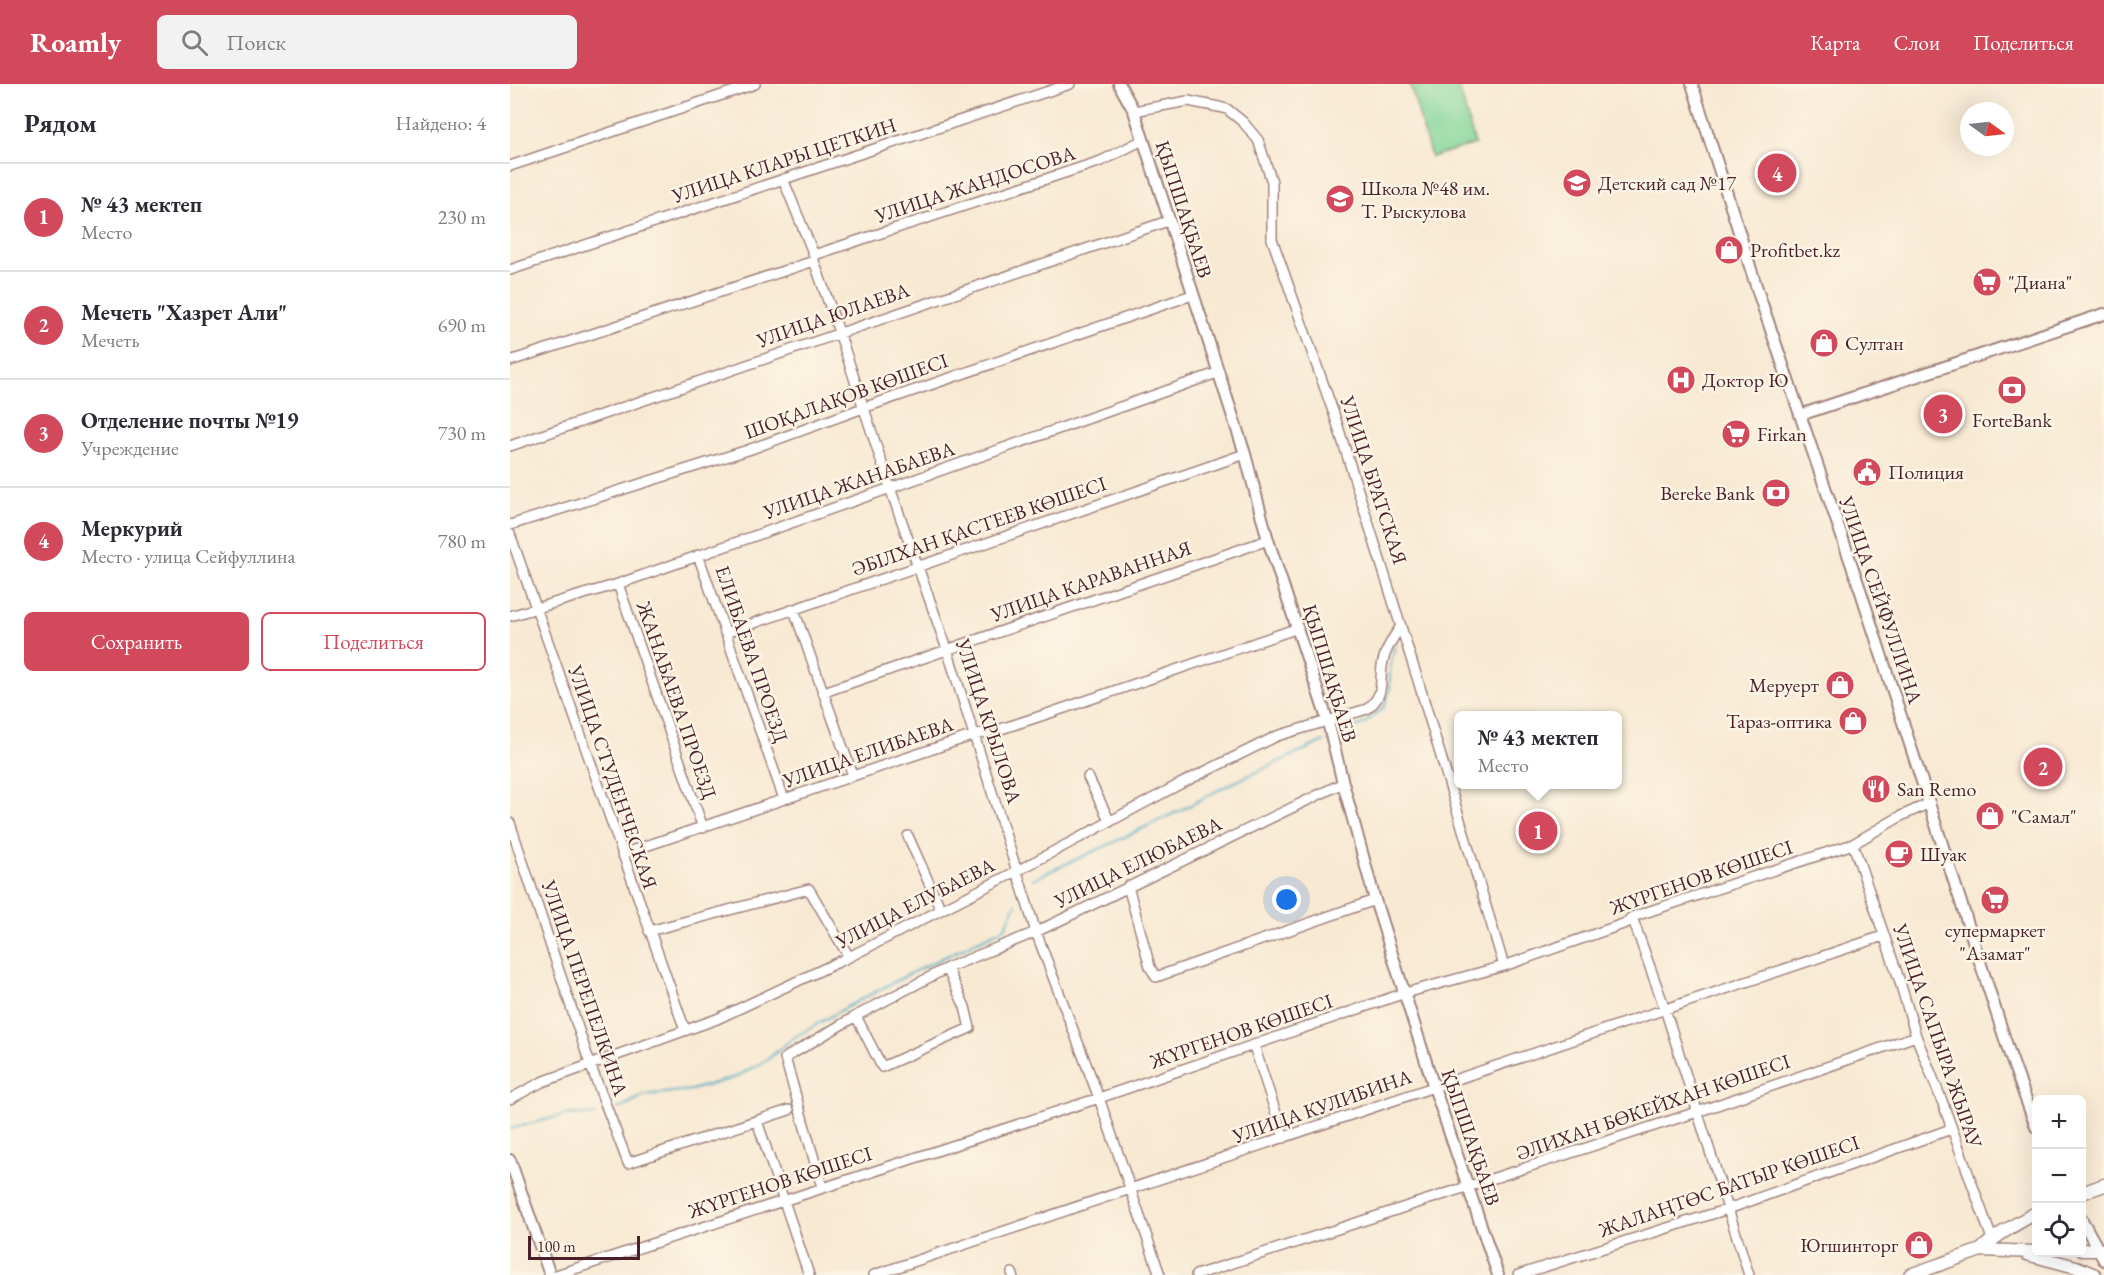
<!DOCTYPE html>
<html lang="ru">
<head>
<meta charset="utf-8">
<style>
  body { margin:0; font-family:"EB Garamond",serif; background:#f2f2f3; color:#2b2b33 }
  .controls { position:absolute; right:18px; bottom:18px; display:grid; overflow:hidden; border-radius:9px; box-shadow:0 6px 24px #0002 }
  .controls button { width:54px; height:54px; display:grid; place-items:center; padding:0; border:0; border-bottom:2px solid #e1e1e2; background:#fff; color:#2b2b33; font:30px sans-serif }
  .compass { position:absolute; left:1450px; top:18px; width:54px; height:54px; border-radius:50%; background:#fff; box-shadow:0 6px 24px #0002; rotate:105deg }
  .scale { position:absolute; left:18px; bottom:15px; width:112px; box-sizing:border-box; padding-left:6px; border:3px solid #4a1f2b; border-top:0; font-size:16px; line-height:21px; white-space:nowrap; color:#4a1f2b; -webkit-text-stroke:4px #fcf5e5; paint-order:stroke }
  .you { position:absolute; left:777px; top:816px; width:21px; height:21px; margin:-15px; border:4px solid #fff; border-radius:50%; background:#1a73e8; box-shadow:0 0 0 9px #1a73e833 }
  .badge { display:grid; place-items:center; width:39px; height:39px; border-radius:50%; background:#d1495b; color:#fff; font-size:20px; font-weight:700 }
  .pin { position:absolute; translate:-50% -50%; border:3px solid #fff; box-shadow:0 2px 6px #0006 }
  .popup { position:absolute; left:944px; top:627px; width:168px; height:78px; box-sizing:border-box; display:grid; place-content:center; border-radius:9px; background:#fff; filter:drop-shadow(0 2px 4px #0005); font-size:20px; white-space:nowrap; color:#7c7c81 }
  .popup b { font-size:22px; color:#2b2b33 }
  .popup::after { content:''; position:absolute; left:50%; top:100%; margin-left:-12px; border:12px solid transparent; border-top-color:#fff }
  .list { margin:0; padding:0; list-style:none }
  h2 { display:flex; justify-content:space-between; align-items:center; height:78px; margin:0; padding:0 24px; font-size:26px }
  h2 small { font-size:20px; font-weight:400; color:#7c7c81 }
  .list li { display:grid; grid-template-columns:39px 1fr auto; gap:18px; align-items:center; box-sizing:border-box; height:108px; padding:0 24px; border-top:2px solid #e1e1e2 }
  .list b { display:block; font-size:22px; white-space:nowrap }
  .list p { margin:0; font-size:20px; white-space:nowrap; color:#7c7c81 }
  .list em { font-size:20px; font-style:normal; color:#7c7c81 }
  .actions { display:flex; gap:12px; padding:18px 24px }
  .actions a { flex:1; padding:14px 0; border:2px solid #d1495b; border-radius:9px; text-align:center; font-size:21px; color:#d1495b }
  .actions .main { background:#d1495b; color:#fff }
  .icon { flex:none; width:33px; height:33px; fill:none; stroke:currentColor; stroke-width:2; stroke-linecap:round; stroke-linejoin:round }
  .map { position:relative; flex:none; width:1594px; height:1191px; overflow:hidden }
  header { display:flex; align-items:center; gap:36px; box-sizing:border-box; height:84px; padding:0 30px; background:#d1495b; color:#fff }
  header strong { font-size:28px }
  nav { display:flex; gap:33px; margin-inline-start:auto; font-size:21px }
  .search { width:420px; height:54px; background:#f2f2f3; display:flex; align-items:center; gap:15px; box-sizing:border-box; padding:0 21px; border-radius:9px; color:#7c7c81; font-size:22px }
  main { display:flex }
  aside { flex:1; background:#fff }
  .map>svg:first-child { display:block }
  .green { fill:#81d598; stroke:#667a62; stroke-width:1.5 }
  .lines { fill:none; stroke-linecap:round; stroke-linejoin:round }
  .stream { stroke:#44a9c3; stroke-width:2 }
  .minor-casing { stroke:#a1847f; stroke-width:12 }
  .tertiary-casing { stroke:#a1847f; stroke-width:14 }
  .secondary-casing { stroke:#a1847f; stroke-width:15 }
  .minor { stroke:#fff; stroke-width:9 }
  .tertiary { stroke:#fff; stroke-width:10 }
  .secondary { stroke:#fff; stroke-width:12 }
  .labels { text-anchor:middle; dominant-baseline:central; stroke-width:5; stroke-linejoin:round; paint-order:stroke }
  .street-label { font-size:20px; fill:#4a1f2b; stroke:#fcf5e5 }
  .poi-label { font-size:20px; fill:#4a1f2b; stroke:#fcf5e5; text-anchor:start }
</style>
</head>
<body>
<header>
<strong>Roamly</strong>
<div class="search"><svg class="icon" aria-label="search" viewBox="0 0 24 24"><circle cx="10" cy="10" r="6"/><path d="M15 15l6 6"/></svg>Поиск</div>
<nav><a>Карта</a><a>Слои</a><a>Поделиться</a></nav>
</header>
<main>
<aside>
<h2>Рядом<small>Найдено: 4</small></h2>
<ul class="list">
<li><span class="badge">1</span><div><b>№ 43 мектеп</b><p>Место</p></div><em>230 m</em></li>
<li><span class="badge">2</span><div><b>Мечеть &quot;Хазрет Али&quot;</b><p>Мечеть</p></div><em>690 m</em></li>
<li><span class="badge">3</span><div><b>Отделение почты №19</b><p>Учреждение</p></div><em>730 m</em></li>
<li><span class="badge">4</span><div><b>Меркурий</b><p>Место · улица Сейфуллина</p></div><em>780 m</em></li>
</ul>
<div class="actions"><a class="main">Сохранить</a><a>Поделиться</a></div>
</aside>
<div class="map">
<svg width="1594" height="1191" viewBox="0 0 1594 1191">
  <rect width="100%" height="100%" fill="#fcf5e5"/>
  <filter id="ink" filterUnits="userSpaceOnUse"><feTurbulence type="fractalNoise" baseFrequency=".0167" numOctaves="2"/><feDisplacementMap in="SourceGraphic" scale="12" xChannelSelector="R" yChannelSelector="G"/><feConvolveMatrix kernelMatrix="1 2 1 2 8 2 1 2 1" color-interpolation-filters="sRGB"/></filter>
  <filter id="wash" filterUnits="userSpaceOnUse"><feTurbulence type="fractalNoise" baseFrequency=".008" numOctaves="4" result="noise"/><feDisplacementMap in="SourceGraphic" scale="24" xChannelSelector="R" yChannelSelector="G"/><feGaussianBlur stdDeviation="1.35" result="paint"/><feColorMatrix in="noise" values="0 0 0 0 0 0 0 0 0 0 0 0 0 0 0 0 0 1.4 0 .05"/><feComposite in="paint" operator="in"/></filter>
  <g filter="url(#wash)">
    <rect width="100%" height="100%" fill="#f8e9d3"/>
    <path class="green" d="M900,0H948L965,60L921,73Z"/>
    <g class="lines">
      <path class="stream" d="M827,651L855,639L874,623L880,605V583L886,557
        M523,795L598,761L675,724L714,703L814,657
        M108,1025L135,1011L181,1006L226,993L257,976L283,954L335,924L403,888L495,844L506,820
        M0,1045L58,1030L86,1031"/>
    </g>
  </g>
  <g filter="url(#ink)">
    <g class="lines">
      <g class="minor-casing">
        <path id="minor" d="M624,27L678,17L709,23L717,25L733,38L748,56L762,98V155L825,333L910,603L994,882
          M0,82L245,0
          M273,95L304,171V177L329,248L380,404L437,565L526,848L589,1014L650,1191
          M304,171L591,77L633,56
          M0,186L560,0
          M0,277L304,177
          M0,362L658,137
          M0,441L238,366L353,324L682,211
          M0,450L175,946
          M188,471L274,715
          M108,500L193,744
          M284,526L343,692
          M0,532L108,500L707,289
          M215,549L735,370
          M314,608L758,456
          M578,693L600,738
          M0,739L80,980L118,1079L279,1026
          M398,752L431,826
          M1343,760L1389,895L1406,952L1432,1017L1482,1155
          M112,770L464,651L491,645L540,629L788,544
          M618,802L640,883L646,893L865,816
          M1122,833L1155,925L1239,1191
          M139,847L299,805L339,873
          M346,932L372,983L460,944L455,923L437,884
          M744,962L774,1054
          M0,1015L32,998L207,935L339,873L507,787L670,700L767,652L857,625C877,609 868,598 873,577C876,564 884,552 891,542
          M247,1037L299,1191
          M312,1103L275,974L346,932L437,884L526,848L833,699
          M502,1189L503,1191
          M46,1191L589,1014L895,909L994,882L1116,839L1122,833L1343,760L1391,732L1420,719
          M364,1191L1373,852
          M686,1191L1187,1028L1406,952
          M1008,1191L1218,1125L1441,1045"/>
      </g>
      <g class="tertiary-casing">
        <path id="tertiary" d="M609,0L624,27L735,370L758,456L818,638L833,699L865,816L924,1003L988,1191
          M1182,0L1250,214L1351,508L1500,971L1526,1043
          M1290,331L1594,230
          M0,1076L40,1191
          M1572,1136L1594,1176"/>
      </g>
      <g class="secondary-casing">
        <path id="secondary" d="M1572,1109L1594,1101
          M1471,1166C1487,1150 1506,1140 1526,1129
          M1572,1166H1594
          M1517,1170L1566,1183L1585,1191
          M1400,1191L1471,1166L1526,1168"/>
      </g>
      <use href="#minor" class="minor"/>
      <use href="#tertiary" class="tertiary"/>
      <use href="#secondary" class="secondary"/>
    </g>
  </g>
  <defs>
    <g id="school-disc" transform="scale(1.5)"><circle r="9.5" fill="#d1495b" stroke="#fcf5e5"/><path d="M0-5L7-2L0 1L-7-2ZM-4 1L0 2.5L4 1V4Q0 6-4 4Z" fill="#fff"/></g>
    <g id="shop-disc" transform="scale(1.5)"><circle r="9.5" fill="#d1495b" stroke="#fcf5e5"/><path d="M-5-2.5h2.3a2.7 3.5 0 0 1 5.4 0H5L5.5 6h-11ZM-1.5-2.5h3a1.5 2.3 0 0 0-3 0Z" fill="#fff"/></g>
    <g id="supermarket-disc" transform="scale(1.5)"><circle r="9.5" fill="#d1495b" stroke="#fcf5e5"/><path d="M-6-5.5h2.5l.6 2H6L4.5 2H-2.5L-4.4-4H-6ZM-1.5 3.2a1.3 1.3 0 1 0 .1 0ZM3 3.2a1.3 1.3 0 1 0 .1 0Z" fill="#fff"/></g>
    <g id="hospital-disc" transform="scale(1.5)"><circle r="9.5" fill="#d1495b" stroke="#fcf5e5"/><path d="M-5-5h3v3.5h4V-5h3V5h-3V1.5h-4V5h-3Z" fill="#fff"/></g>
    <g id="bank-disc" transform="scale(1.5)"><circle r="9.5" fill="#d1495b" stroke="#fcf5e5"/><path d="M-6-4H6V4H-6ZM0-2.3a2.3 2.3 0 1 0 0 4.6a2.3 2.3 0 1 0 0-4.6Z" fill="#fff"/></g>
    <g id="civic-disc" transform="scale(1.5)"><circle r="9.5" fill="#d1495b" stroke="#fcf5e5"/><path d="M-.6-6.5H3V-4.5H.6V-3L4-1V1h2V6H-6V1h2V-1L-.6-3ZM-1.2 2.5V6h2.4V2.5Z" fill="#fff"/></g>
    <g id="restaurant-disc" transform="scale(1.5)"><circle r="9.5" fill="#d1495b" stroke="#fcf5e5"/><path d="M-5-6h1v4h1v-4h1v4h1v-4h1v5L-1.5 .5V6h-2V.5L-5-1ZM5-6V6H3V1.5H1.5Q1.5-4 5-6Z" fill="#fff"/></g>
    <g id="cafe-disc" transform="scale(1.5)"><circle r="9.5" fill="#d1495b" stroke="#fcf5e5"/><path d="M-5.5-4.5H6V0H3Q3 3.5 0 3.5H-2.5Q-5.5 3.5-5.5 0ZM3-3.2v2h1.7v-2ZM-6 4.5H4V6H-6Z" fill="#fff"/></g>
  </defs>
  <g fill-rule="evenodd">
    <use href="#school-disc" x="1067" y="99"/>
    <use href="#school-disc" x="830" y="115"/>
    <use href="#shop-disc" x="1219" y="166"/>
    <use href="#supermarket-disc" x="1477" y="198"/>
    <use href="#shop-disc" x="1314" y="259"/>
    <use href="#hospital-disc" x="1171" y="296"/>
    <use href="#bank-disc" x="1502" y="306"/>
    <use href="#supermarket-disc" x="1226" y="350"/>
    <use href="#civic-disc" x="1357" y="388"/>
    <use href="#bank-disc" x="1266" y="409"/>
    <use href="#shop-disc" x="1330" y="601"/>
    <use href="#shop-disc" x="1343" y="637"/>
    <use href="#restaurant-disc" x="1366" y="705"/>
    <use href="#shop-disc" x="1480" y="732"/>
    <use href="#cafe-disc" x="1389" y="770"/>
    <use href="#supermarket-disc" x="1485" y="816"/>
    <use href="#shop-disc" x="1409" y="1161"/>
  </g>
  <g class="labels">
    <g class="street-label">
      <text transform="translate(274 76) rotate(-18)">УЛИЦА КЛАРЫ ЦЕТКИН</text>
      <text transform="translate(465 100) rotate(-18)">УЛИЦА ЖАНДОСОВА</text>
      <text transform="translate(674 125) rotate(72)">ҚЫПШАҚБАЕВ</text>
      <text transform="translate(323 231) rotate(-19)">УЛИЦА ЮЛАЕВА</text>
      <text transform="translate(336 312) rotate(-20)">ШОҚАЛАҚОВ КӨШЕСІ</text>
      <text transform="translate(349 396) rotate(-19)">УЛИЦА ЖАНАБАЕВА</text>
      <text transform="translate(864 396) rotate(72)">УЛИЦА БРАТСКАЯ</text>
      <text transform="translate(469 442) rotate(-19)">ӘБІЛХАН ҚАСТЕЕВ КӨШЕСІ</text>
      <text transform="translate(581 497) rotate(-19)">УЛИЦА КАРАВАННАЯ</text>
      <text transform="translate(1371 516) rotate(71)">УЛИЦА СЕЙФУЛЛИНА</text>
      <text transform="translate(242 570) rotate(71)">ЕЛИБАЕВА ПРОЕЗД</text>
      <text transform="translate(820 589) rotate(73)">ҚЫПШАҚБАЕВ</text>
      <text transform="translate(167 616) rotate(71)">ЖАНАБАЕВА ПРОЕЗД</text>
      <text transform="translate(479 637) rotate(72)">УЛИЦА КРЫЛОВА</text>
      <text transform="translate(358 668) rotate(-19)">УЛИЦА ЕЛИБАЕВА</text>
      <text transform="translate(103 693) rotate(71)">УЛИЦА СТУДЕНЧЕСКАЯ</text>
      <text transform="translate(628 778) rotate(-26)">УЛИЦА ЕЛЮБАЕВА</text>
      <text transform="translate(1191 793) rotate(-19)">ЖҮРГЕНОВ КӨШЕСІ</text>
      <text transform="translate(405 819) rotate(-27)">УЛИЦА ЕЛУБАЕВА</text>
      <text transform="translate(75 904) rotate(71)">УЛИЦА ПЕРЕПЕЛКИНА</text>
      <text transform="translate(731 947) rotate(-19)">ЖҮРГЕНОВ КӨШЕСІ</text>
      <text transform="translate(1428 952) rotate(71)">УЛИЦА САПЫРА ЖЫРАУ</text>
      <text transform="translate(812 1022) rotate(-19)">УЛИЦА КУЛИБИНА</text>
      <text transform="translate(1143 1023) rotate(-19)">ӘЛИХАН БӨКЕЙХАН КӨШЕСІ</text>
      <text transform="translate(961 1053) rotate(71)">ҚЫПШАҚБАЕВ</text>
      <text transform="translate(270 1098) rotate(-18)">ЖҮРГЕНОВ КӨШЕСІ</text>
      <text transform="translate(1219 1102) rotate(-19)">ЖАЛАҢТӨС БАТЫР КӨШЕСІ</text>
    </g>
    <g class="poi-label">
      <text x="1088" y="99">Детский сад №17</text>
      <text x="851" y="104">Школа №48 им.<tspan x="851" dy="23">Т. Рыскулова</tspan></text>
      <text x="1240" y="166">Profitbet.kz</text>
      <text x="1498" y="198">"Диана"</text>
      <text x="1335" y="259">Султан</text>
      <text x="1192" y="296">Доктор Ю</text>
      <text x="1502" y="336" text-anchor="middle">ForteBank</text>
      <text x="1247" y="350">Firkan</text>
      <text x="1378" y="388">Полиция</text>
      <text x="1245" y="409" text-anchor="end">Bereke Bank</text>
      <text x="1309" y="601" text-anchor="end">Меруерт</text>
      <text x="1322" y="637" text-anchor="end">Тараз-оптика</text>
      <text x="1387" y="705">San Remo</text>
      <text x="1501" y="732">"Самал"</text>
      <text x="1410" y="770">Шуак</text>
      <text x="1485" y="846" text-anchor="middle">супермаркет<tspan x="1485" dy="23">"Азамат"</tspan></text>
      <text x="1388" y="1161" text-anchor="end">Югшинторг</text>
    </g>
  </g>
</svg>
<div class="controls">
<button>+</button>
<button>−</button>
<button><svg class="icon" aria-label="locate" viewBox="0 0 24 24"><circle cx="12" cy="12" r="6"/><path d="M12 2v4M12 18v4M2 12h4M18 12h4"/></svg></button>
</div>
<svg class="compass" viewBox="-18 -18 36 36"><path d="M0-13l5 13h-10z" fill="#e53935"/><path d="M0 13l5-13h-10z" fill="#7c7c81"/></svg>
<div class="scale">100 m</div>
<div class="you"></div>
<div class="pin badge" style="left:1028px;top:747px">1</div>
<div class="popup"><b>№ 43 мектеп</b>Место</div>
<div class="pin badge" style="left:1533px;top:683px">2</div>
<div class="pin badge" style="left:1433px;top:330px">3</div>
<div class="pin badge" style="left:1267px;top:89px">4</div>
</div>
</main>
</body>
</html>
